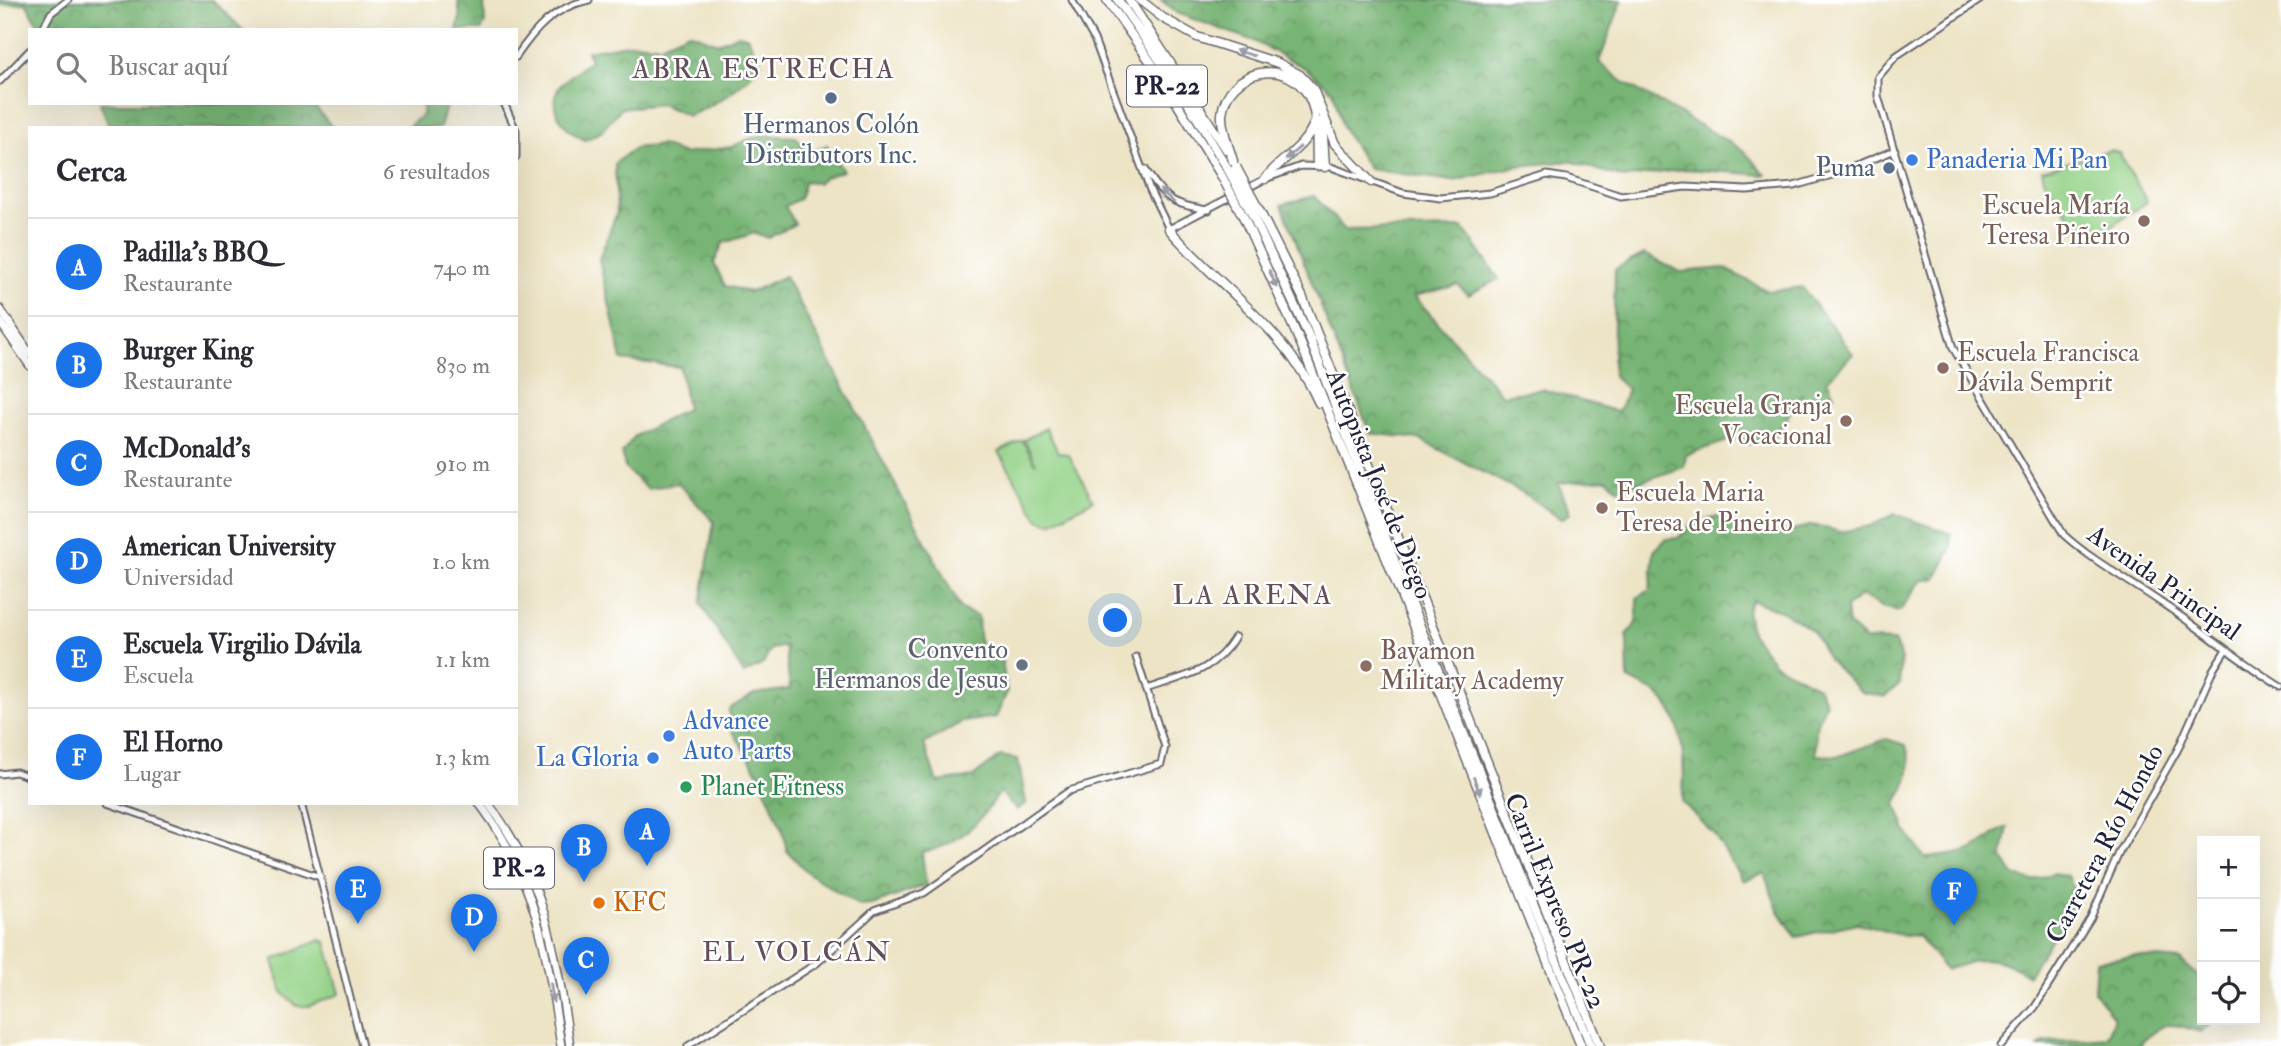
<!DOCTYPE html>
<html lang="es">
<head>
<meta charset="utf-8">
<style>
  body { margin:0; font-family:"IM FELL Double Pica",serif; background:#f2f2f3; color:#2b2b33 }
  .controls { position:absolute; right:21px; bottom:21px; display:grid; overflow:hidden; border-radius:0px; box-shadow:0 7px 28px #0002 }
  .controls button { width:63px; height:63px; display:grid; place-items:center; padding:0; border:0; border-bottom:2px solid #e1e1e2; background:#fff; color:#2b2b33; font:35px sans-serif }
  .you { position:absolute; left:1116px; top:621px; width:24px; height:24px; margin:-18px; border:5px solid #fff; border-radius:50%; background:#1a73e8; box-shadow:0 0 0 10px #1a73e833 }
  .badge { display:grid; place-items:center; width:46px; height:46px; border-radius:50%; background:#1a73e8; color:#fff; font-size:23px; font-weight:700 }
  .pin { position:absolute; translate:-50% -58px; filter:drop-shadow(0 2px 4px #0008) }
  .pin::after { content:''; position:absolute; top:37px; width:24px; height:21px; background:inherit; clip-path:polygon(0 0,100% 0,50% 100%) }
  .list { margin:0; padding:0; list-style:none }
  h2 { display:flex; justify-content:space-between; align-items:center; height:91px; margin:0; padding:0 28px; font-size:30px }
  h2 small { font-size:23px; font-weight:400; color:#7c7c81 }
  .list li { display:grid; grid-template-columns:46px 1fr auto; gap:21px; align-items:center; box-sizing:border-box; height:98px; padding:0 28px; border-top:2px solid #e1e1e2 }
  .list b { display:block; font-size:26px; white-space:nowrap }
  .list p { margin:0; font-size:23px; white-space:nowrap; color:#7c7c81 }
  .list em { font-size:23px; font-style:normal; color:#7c7c81 }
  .icon { flex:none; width:38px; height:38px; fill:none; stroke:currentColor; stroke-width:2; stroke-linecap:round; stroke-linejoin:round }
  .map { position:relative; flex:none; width:2281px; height:1046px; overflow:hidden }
  .search { position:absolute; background:#fff; box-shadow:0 7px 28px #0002; left:28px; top:28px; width:490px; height:77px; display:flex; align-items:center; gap:18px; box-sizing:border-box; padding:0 24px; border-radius:0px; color:#7c7c81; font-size:26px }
  .panel { position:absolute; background:#fff; box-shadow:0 7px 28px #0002; left:28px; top:126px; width:490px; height:679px; border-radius:0px }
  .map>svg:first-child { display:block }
  .forest { fill:url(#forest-crowns); stroke:#4c6b58; stroke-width:2 }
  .park { fill:#94d288; stroke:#5b7a62; stroke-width:2 }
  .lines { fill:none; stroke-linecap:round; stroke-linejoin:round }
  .minor-casing { stroke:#69666c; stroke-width:9 }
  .major-casing { stroke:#69666c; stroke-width:10 }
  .highway-casing { stroke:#69666c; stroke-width:11 }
  .minor { stroke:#fff; stroke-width:5 }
  .major { stroke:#fff; stroke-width:7 }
  .highway { stroke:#fff; stroke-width:8 }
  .highway-bridge-casing { stroke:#69666c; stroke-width:11; stroke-linecap:butt }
  .highway-bridge { stroke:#fff; stroke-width:8 }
  .oneway { fill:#9c9ca7 }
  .service-dot { fill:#5c6f8a; stroke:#fff; stroke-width:2.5 }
  .shop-dot { fill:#3f7fe0; stroke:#fff; stroke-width:2.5 }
  .education-dot { fill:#8d6e63; stroke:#fff; stroke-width:2.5 }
  .worship-dot { fill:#6b7280; stroke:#fff; stroke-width:2.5 }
  .leisure-dot { fill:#2e9e5b; stroke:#fff; stroke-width:2.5 }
  .food-dot { fill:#e8710a; stroke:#fff; stroke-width:2.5 }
  .labels { text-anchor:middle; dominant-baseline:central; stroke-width:5; stroke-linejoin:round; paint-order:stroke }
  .shield { fill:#fff; stroke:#646476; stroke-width:2 }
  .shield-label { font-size:24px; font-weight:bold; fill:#22223b }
  .service-label { font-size:26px; fill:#4e5e75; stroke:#fff }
  .shop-label { font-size:26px; fill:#366cbe; stroke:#fff; text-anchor:start }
  .education-label { font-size:26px; fill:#785e54; stroke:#fff; text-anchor:start }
  .street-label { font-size:26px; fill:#22223b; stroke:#fff }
  .worship-label { font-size:26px; fill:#5b616d; stroke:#fff; text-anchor:end }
  .leisure-label { font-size:26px; fill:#27864d; stroke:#fff; text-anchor:start }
  .food-label { font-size:26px; fill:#c56008; stroke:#fff; text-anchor:start }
  .neighbourhood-label { font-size:28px; letter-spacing:2px; fill:#664e59; stroke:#fff }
</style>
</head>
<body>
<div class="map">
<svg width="2281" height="1046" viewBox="0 0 2281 1046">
  <defs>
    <pattern id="forest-crowns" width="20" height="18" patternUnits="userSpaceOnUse" patternTransform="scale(1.75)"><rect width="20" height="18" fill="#77b474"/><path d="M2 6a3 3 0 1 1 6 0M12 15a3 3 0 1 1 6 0" fill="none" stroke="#619260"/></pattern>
  </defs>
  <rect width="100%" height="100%" fill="#fff"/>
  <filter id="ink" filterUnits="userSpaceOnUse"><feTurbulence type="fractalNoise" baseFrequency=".0143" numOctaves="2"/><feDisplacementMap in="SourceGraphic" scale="14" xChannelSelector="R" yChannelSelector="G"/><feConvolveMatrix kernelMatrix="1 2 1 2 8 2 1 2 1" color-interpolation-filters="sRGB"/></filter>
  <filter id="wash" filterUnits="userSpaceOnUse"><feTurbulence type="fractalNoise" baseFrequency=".00686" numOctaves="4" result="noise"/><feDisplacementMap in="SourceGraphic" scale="28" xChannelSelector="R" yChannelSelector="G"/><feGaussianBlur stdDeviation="1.57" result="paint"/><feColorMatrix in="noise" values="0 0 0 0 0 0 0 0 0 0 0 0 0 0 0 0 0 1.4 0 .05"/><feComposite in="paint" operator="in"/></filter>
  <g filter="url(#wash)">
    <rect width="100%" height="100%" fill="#ede4c6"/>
    <path class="forest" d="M0,0H212L243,30H41L26,3L0,5Z
      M458,0H484L485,23L481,30H457L460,17Z
      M1161,0H1622L1599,62L1622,81L1743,150L1766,175L1685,169L1623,178L1571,161L1518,166L1453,181L1369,169L1343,128L1333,91L1305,68L1254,41L1177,13Z
      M689,32L718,43L739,34L747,36L761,63C741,89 718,103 688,116L661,104L621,108L601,132L585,140C563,130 542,103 564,82C572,74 582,68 590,60L587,51L633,43L660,45Z
      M100,103H312L333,128H110Z
      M423,103H447L440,128H407L422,115Z
      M759,135L796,137L810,153L827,145L843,171L825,177L818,183L805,181L799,199L785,206L795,224L768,238L755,233L723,243L714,263L725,286L751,292L785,276L961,609L978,617L980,650L1002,662L1007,692L996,717L962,722L924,744L937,782L973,777L1000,756L1018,759L1026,803L1017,810L1000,792C982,820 956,848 922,852L926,885L872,905L860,906L808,873L787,851L782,829L759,774L730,727L729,709L754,694L790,689L785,646L771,649L763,664L744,674L701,604L714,522L678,483L647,489L625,468L622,453L635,436L687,409L680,367L622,360L599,259L617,212L615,163L635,148L661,145L683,154L731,147Z
      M1314,196L1345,230L1463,228L1499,279L1468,295L1458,285L1414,296L1502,395L1542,389L1618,412L1628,390L1613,376L1615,269L1644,254L1680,272L1724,268L1768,291L1802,287L1853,354L1827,380L1834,395L1810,407L1802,394L1775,436L1750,444L1736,438L1686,455L1684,467L1619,489L1607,479L1558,483L1571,513L1561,519L1520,491L1419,439L1370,433L1282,205Z
      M1895,514L1951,534V549L1936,578L1921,581L1900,611L1882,607L1861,595L1846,608L1848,624L1865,640L1894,641L1901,658L1899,684L1885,697L1861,692L1828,659L1813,631L1785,613L1752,600L1747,610L1751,633L1775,664L1818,687L1826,702L1816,727V755L1839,756L1886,739L1906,745C1913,769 1909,781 1896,803L1906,831L1925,858C1943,856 1965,855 1980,845C1991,838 1995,831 2008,827L2002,858L2015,876L2033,881L2053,873L2068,876L2076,893L2068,914L2028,975C1992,953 1986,957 1946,970L1918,936L1896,934L1857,923L1796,937L1777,908L1764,873L1743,881L1714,834L1682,802C1686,771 1685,715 1657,694C1649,688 1638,684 1628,679L1627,635L1637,622V598L1650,590L1654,551L1666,539L1678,538L1692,524L1717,517L1771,535L1813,525L1841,532L1870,526Z
      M2135,956L2180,960L2202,979V1020L2215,1021L2201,1032C2169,1023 2167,1019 2141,1042L2142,1046H2038L2044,1042L2106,1037L2114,1018L2094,991L2096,961Z"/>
    <path class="park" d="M2111,150L2119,153L2147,202L2087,241L2044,179L2042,170Z
      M1046,428L1058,452L1069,455L1093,500L1051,523L1038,519L999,452L1022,440L1036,464L1024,440Z
      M320,940L326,942L340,994L309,1006H297L282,992L273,960Z"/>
  </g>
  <g filter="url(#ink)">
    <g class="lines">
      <g class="minor-casing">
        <path id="minor" d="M1072,0L1094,39L1150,190L1169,229L1265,179L1301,166L1331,167L1403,193L1441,198L1490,193L1547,175L1566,178L1621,196L1685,187L1747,190L1794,186L1839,173L1895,150
          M1980,0L1896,56L1878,77V96L1953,348L2064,535C2095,563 2132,582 2166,606C2205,632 2241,662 2281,687
          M42,30L51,13L68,0
          M516,57C535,29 554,7 589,0
          M0,81L30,50
          M504,103L515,128
          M516,130V157
          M1145,169C1165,200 1173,205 1209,210
          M1146,689C1184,676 1213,673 1235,637
          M0,774L16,772L30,777
          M107,803L320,877L362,1046
          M301,803L320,877
          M688,1046L817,963L874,911L924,893L1069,791L1161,764L1165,747L1136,657
          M2001,1046L2035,1007L2091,917L2119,853L2178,749L2213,670L2225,651"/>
      </g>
      <g class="major-casing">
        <path id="major" d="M0,309L30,354
          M0,322L30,366
          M479,803C537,879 547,954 561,1046
          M488,803C546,878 556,955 570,1046"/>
      </g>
      <g class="highway-casing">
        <path id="highway" d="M1107,0L1159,74L1221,175
          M1118,0L1177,85L1229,171
          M1129,0L1227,150
          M1140,0L1163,18L1197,37L1278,63L1300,75L1313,89L1335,144L1371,182
          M1322,121L1325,167
          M1233,161C1229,146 1221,130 1222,114C1227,69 1288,56 1309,97C1319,116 1316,144 1317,166
          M1265,179C1281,158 1303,150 1314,124
          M1259,210L1302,296L1600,1046
          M1252,214L1311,341
          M1244,218L1301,344L1581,1046
          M1169,229C1220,288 1287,330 1319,403
          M1309,337L1413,609L1591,1046"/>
      </g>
      <use href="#minor" class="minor"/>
      <use href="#major" class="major"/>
      <use href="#highway" class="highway"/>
      <g class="highway-bridge-casing">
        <path id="highway-bridge" d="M1236,167L1259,210
          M1229,171L1252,214
          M1221,175L1244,218"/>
      </g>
      <use href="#highway-bridge" class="highway-bridge"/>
    </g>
    <defs><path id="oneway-solid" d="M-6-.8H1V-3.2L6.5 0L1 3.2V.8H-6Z" transform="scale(1.75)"/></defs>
    <g class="oneway">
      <use href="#oneway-solid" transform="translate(1245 53) rotate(-163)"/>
      <use href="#oneway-solid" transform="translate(1293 153) rotate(139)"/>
      <use href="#oneway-solid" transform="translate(1167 196) rotate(-137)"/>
      <use href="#oneway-solid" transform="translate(1273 279) rotate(66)"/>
      <use href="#oneway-solid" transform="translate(1477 786) rotate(69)"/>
      <use href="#oneway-solid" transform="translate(552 993) rotate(81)"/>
    </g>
  </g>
  <g class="service-dot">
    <circle cx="831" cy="98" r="7"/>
    <circle cx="1889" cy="168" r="7"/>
  </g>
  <g class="shop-dot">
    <circle cx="1912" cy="160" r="7"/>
    <circle cx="669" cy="736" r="7"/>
    <circle cx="653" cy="758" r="7"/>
  </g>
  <g class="education-dot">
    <circle cx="2144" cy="221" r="7"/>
    <circle cx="1943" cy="368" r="7"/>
    <circle cx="1846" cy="421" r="7"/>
    <circle cx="1602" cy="508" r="7"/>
    <circle cx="1366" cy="666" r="7"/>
  </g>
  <circle class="worship-dot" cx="1022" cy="665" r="7"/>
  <circle class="leisure-dot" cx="686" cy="787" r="7"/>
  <circle class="food-dot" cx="599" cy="903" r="7"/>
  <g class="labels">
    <g class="shield">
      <rect x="1127" y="65.5" width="80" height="41" rx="5"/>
      <rect x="484" y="847.5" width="70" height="41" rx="5"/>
    </g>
    <g class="shield-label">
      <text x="1167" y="86">PR-22</text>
      <text x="519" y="868">PR-2</text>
    </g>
    <g class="service-label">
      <text x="831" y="125">Hermanos Colón<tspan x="831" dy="30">Distributors Inc.</tspan></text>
      <text x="1875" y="168" text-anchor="end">Puma</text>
    </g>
    <g class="shop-label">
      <text x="1926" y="160">Panaderia Mi Pan</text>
      <text x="683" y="721">Advance<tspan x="683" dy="30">Auto Parts</tspan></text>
      <text x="639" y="758" text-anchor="end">La Gloria</text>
    </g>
    <g class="education-label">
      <text x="2130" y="206" text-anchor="end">Escuela María<tspan x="2130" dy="30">Teresa Piñeiro</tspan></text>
      <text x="1957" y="353">Escuela Francisca<tspan x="1957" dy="30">Dávila Semprit</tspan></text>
      <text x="1832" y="406" text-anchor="end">Escuela Granja<tspan x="1832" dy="30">Vocacional</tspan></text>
      <text x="1616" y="493">Escuela Maria<tspan x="1616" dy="30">Teresa de Pineiro</tspan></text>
      <text x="1380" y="651">Bayamon<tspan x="1380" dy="30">Military Academy</tspan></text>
    </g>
    <g class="street-label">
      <text transform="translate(1379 484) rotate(68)">Autopista José de Diego</text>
      <text transform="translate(2164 583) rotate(35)">Avenida Principal</text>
      <text transform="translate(2105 844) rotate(-62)">Carretera Río Hondo</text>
      <text transform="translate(1555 901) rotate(68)">Carril Expreso PR-22</text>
    </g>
    <g class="worship-label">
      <text x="1008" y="650">Convento<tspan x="1008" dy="30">Hermanos de Jesus</tspan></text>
    </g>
    <g class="leisure-label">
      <text x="700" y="787">Planet Fitness</text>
    </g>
    <g class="food-label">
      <text x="613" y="903">KFC</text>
    </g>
    <g class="neighbourhood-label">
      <text x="764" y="69">ABRA ESTRECHA</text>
      <text x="1253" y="595">LA ARENA</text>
      <text x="797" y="952">EL VOLCÁN</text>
    </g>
  </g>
</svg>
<div class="controls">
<button>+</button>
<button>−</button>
<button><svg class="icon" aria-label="locate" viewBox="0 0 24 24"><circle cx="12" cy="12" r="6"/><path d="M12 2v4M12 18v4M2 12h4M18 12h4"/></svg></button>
</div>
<div class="you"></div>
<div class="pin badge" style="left:647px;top:866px">A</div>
<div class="pin badge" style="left:584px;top:882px">B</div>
<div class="pin badge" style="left:586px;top:995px">C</div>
<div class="pin badge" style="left:474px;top:952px">D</div>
<div class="pin badge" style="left:358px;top:924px">E</div>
<div class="pin badge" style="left:1954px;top:926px">F</div>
<div class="search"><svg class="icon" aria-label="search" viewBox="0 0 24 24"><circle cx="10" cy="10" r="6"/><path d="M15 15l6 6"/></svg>Buscar aquí</div>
<section class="panel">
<h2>Cerca<small>6 resultados</small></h2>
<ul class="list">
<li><span class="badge">A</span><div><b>Padilla's BBQ</b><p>Restaurante</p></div><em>740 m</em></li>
<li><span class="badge">B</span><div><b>Burger King</b><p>Restaurante</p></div><em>830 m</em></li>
<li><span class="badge">C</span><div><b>McDonald's</b><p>Restaurante</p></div><em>910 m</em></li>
<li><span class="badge">D</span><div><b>American University</b><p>Universidad</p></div><em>1.0 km</em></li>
<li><span class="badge">E</span><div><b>Escuela Virgilio Dávila</b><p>Escuela</p></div><em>1.1 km</em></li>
<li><span class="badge">F</span><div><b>El Horno</b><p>Lugar</p></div><em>1.3 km</em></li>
</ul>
</section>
</div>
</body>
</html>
